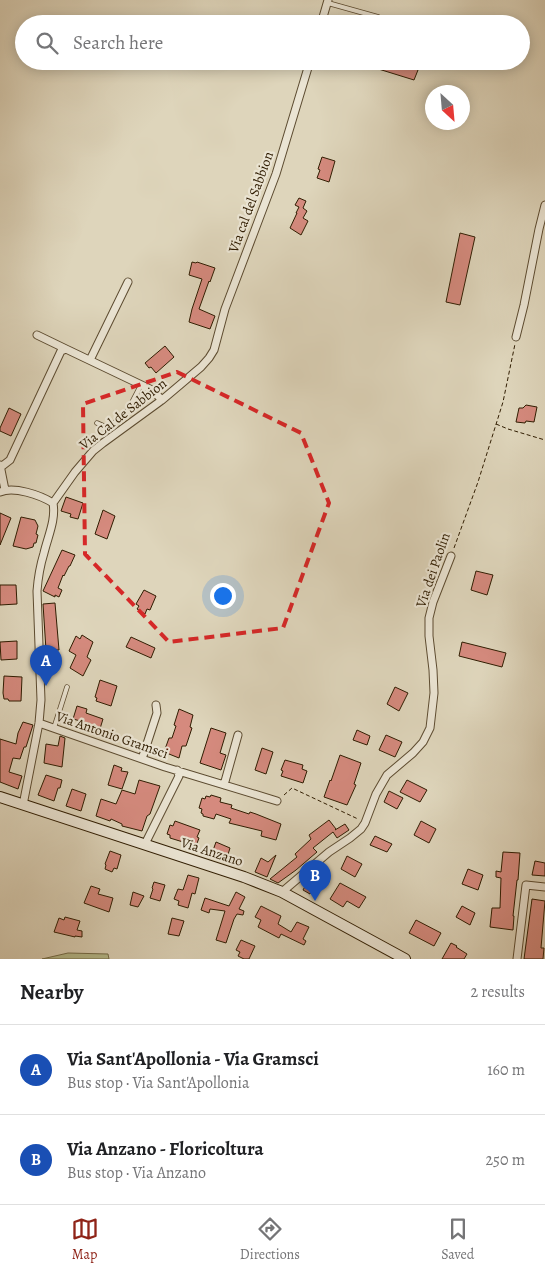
<!DOCTYPE html>
<html lang="en">
<head>
<meta charset="utf-8">
<style>
  body { margin:0; font-family:Alegreya,serif; background:#f2f2f2; color:#202124 }
  .compass { position:absolute; left:425px; top:85px; width:45px; height:45px; border-radius:50%; background:#fff; box-shadow:0 2px 12px #0003; rotate:154deg }
  .you { position:absolute; left:222px; top:595px; width:18px; height:18px; margin:-12px; border:4px solid #fff; border-radius:50%; background:#1a73e8; box-shadow:0 0 0 8px #1a73e833 }
  .badge { display:grid; place-items:center; width:32px; height:32px; border-radius:50%; background:#8f2418; color:#fff; font-size:16px; font-weight:700 }
  .pin { position:absolute; translate:-50% -41px; filter:drop-shadow(0 1px 2px #0008) }
  .pin::after { content:''; position:absolute; top:26px; width:18px; height:15px; background:inherit; clip-path:polygon(0 0,100% 0,50% 100%) }
  .list { margin:0; padding:0; list-style:none }
  h2 { display:flex; justify-content:space-between; align-items:center; height:65px; margin:0; padding:0 20px; font-size:21px }
  h2 small { font-size:16px; font-weight:400; color:#757577 }
  .list li { display:grid; grid-template-columns:32px 1fr auto; gap:15px; align-items:center; box-sizing:border-box; height:90px; padding:0 20px; border-top:1px solid #e0e0e0 }
  .list b { display:block; font-size:19px; white-space:nowrap }
  .list p { margin:0; font-size:16px; white-space:nowrap; color:#757577 }
  .list em { font-size:16px; font-style:normal; color:#757577 }
  .icon { flex:none; width:28px; height:28px; fill:none; stroke:currentColor; stroke-width:2; stroke-linecap:round; stroke-linejoin:round }
  .map { position:relative; flex:none; width:545px; height:959px; overflow:hidden }
  .search { position:absolute; background:#fff; box-shadow:0 2px 12px #0003; left:15px; right:15px; top:15px; height:55px; display:flex; align-items:center; gap:12px; box-sizing:border-box; padding:0 18px; border-radius:28px; color:#757577; font-size:19px }
  .sheet { height:245px; background:#fff }
  nav { display:flex; justify-content:space-around; align-items:center; box-sizing:border-box; height:70px; border-top:1px solid #e0e0e0; background:#fff; font-size:14px; color:#757577 }
  nav a { display:grid; justify-items:center; gap:2px }
  nav .on { color:#8f2418 }
  .map>svg:first-child { display:block }
  .green { fill:#b6bc8d; stroke:#736c48 }
  .building { fill:#d58a7e; stroke:#301d02 }
  .lines { fill:none; stroke-linecap:round; stroke-linejoin:round }
  .service-casing { stroke:#5c4b30; stroke-width:5.5 }
  .minor-casing { stroke:#5c4b30; stroke-width:9 }
  .secondary-casing { stroke:#301d02; stroke-width:12 }
  .path { stroke:#301d02; stroke-width:1; stroke-dasharray:4 2.5; stroke-linecap:butt }
  .service { stroke:#eae4d3; stroke-width:4 }
  .minor { stroke:#eae4d3; stroke-width:7 }
  .secondary { stroke:#eae4d3; stroke-width:10 }
  .marked { fill:none; stroke:#d62828; stroke-width:4; stroke-dasharray:10 6; stroke-linejoin:round }
  .labels { text-anchor:middle; dominant-baseline:central; stroke-width:4.5; stroke-linejoin:round; paint-order:stroke }
  .street-label { font-size:14px; fill:#301d02; stroke:#eae4d3 }
</style>
</head>
<body>
<div class="map">
<svg width="545" height="959" viewBox="0 0 545 959">
  <rect width="100%" height="100%" fill="#ded5bb"/>
  <filter id="stains"><feTurbulence type="fractalNoise" baseFrequency=".004" numOctaves="4"/><feColorMatrix values="0 0 0 0 .2 0 0 0 0 .09 0 0 0 0 .02 0 0 0 .5 -.17"/></filter>
  <radialGradient id="worn" r=".72"><stop offset=".6" stop-color="#630" stop-opacity="0"/><stop offset="1" stop-color="#630" stop-opacity=".3"/></radialGradient>
  <path class="green" d="M68,953L108,954L109,959H42Z"/>
  <path class="building" d="M374,61H393L409,66L418,70L414,80L372,67Z
    M322,157L335,161L329,182L317,178L320,170L318,169Z
    M299,198L306,201L303,208L307,211L303,218L308,221L301,235L290,228L297,213H296L299,207L295,205Z
    M460,233L475,237L460,305L446,302Z
    M192,262L196,263L197,262L215,268L210,282L209,281L199,309L215,316L210,329L189,322L192,309L202,279L189,275Z
    M165,346L174,357L156,373L151,367L149,368L145,363Z
    M526,405L537,407L534,422L526,421L525,423L516,422L519,408H523Z
    M9,408L21,414L11,436L0,431V428Z
    M66,497L83,503L78,519L70,517L71,514L61,511Z
    M103,510L115,516L107,539L95,534Z
    M0,513L11,518L0,545Z
    M21,517L35,520L38,526L36,534L38,535L36,543H34L33,547L26,549L13,546Z
    M62,550L75,555L70,566H69L64,576L63,575L58,588L62,590L59,597L55,595V597L43,591Z
    M476,571L493,575L487,595L471,590Z
    M0,585H16L17,604L0,605Z
    M144,590L156,596L150,610L147,609L145,614L137,609L139,606L136,604Z
    M55,603L59,650H46L43,604Z
    M82,635L93,642L87,657L91,660L83,676L70,668L76,655L69,651L76,636L80,639Z
    M131,637L155,648L151,658L126,647Z
    M17,641V659L1,660L0,642Z
    M462,642L506,653L502,667L459,656Z
    M4,676L22,677L21,701H9L8,699H4L3,693Z
    M100,680L117,686L111,706L96,701L97,698L95,697Z
    M395,687L408,693L399,711L387,704Z
    M77,706L87,709L86,713L103,719L99,732L90,729L91,724L73,719Z
    M179,709L193,715L190,727L192,728L186,746H182L179,758L164,752L169,738H172L176,726L174,725Z
    M23,722L33,725L26,747H24L20,759L13,758L9,772L22,776L18,789L0,782V739L16,744L18,733Z
    M211,728L226,733L220,753L226,755L221,770L200,763Z
    M357,730L370,736L367,745L353,740Z
    M386,735L402,742L395,757L379,750Z
    M60,736L65,738L62,767L44,763L46,744L58,746Z
    M262,748L273,752L266,774L255,770Z
    M340,755L361,763L354,784L356,785L347,805L324,797L330,780L331,781Z
    M285,760L303,765L302,769L307,771L303,783L281,776L283,771L281,770Z
    M114,765L122,768L121,771L128,772L122,789L108,785Z
    M46,775L62,780L60,788H58L54,801L38,795Z
    M139,780L160,786L150,814L147,816L142,831L122,826V824L111,819L110,821L96,816L101,799L116,804L122,790L135,794Z
    M407,780L427,790L420,802L400,792Z
    M72,789L86,794L81,811L66,806Z
    M389,791L403,798L397,809L384,802Z
    M211,795L221,798L220,802L232,805L231,808L249,814L250,812L256,814L281,824L276,840L261,836L262,831L229,823L231,819L216,814L214,819L203,816V814L201,813L202,809L199,808L202,798L205,799L206,796L210,797Z
    M329,820L336,829L335,830L345,824L349,830L337,838L333,832L313,848L317,852L296,870L278,883L270,879L297,857L295,854L311,839L309,835Z
    M175,821L200,830L197,837L199,838L196,846L170,838V835L167,834L170,825L173,826Z
    M421,821L436,829L429,843L414,835Z
    M375,836L392,844L387,852L370,845Z
    M216,842L230,848L226,861L218,859L219,858L211,856Z
    M110,851L121,855L117,869L114,868L112,872L105,869L106,865L105,864Z
    M503,852L520,853L518,880H517L513,916H514L513,930L490,927L492,908H500L501,878L496,877V871L501,872Z
    M276,855L267,877L255,872L261,858L268,862Z
    M347,856L362,864L355,877L341,869Z
    M535,861L545,863V876L532,875Z
    M468,869L483,875L478,890L462,884Z
    M188,875L199,878L195,894L192,893L188,908L178,905L179,901L174,899L178,889L183,890Z
    M309,879L321,885L316,894L311,891L310,894L303,890Z
    M154,882L165,885L160,901L150,898L153,889L152,888Z
    M340,883L366,897L359,908L347,901L343,907L330,899Z
    M91,886L100,889L98,894L113,898L109,912L84,903Z
    M133,892L144,896L138,907L130,905Z
    M236,892L245,897L239,909L244,911L243,915L237,914L234,919L226,943L216,940L225,911L210,909L209,913L201,910L205,898L229,906Z
    M532,899L545,901L541,948H544L543,959H524Z
    M261,906L281,916L278,924L291,932L297,922L309,927L303,939L306,941L304,945L281,934L279,938L258,927L261,920L255,917Z
    M462,906L475,913L470,925L456,917Z
    M65,917L80,921L77,930L82,931V937L75,936V937L54,932L59,918L64,920Z
    M172,918L184,921L179,936L168,934Z
    M416,920L441,933L434,946L409,933Z
    M241,940L255,946L249,959H244L238,956L240,952L236,950Z
    M451,943L457,946L456,947L467,954L464,959H442Z"/>
  <g class="lines">
    <g class="service-casing">
      <path id="service" d="M328,3L378,17
        M97,423L106,427L110,426L126,414L141,385
        M54,728L67,687"/>
    </g>
    <g class="minor-casing">
      <path id="minor" d="M321,24L328,0
        M37,335L66,349
        M516,337L524,305L539,229L545,205
        M90,360L128,282
        M0,465L5,490
        M1,467L10,460L61,351L66,349L152,390L162,400
        M0,492C14,486 40,495 53,503C56,520 48,536 44,553C40,566 38,578 37,591L41,700L39,723L23,805
        M53,503L75,472L93,451L103,443L162,400L201,367L209,358L214,350L225,309L276,174L310,61
        M39,723L165,767L277,801
        M142,759L157,713L156,705
        M224,785L238,735
        M145,844L179,776L177,770
        M282,892L329,852L350,838L361,829L365,823L376,794L387,775L413,753L423,742L430,728L434,693L433,670L429,636V618L433,602L451,556
        M517,959L526,885L545,887"/>
    </g>
    <g class="secondary-casing">
      <path id="secondary" d="M0,797L244,877L282,892L405,959"/>
    </g>
    <path class="path" d="M496,424L508,429L545,440
      M454,548L478,482L503,402L515,344
      M284,795L292,788L358,819"/>
    <use href="#service" class="service"/>
    <use href="#minor" class="minor"/>
    <use href="#secondary" class="secondary"/>
  </g>
  <path class="marked" d="M177,372L301,433L329,503L283,628L169,642L85,554L83,404Z"/>
  <g class="labels">
    <g class="street-label">
      <text transform="translate(251 202) rotate(-70)">Via cal del Sabbion</text>
      <text transform="translate(123 414) rotate(-38)">Via Cal de Sabbion</text>
      <text transform="translate(433 570) rotate(-71)">Via dei Paolin</text>
      <text transform="translate(112 735) rotate(19)">Via Antonio Gramsci</text>
      <text transform="translate(212 852) rotate(18)">Via Anzano</text>
    </g>
  </g>
  <rect width="100%" height="100%" filter="url(#stains)"/>
  <rect width="100%" height="100%" fill="url(#worn)"/>
</svg>
<svg class="compass" viewBox="-18 -18 36 36"><path d="M0-13l5 13h-10z" fill="#e53935"/><path d="M0 13l5-13h-10z" fill="#757577"/></svg>
<div class="you"></div>
<div class="pin badge" style="left:46px;top:686px;background:#1a4fb4">A</div>
<div class="pin badge" style="left:315px;top:901px;background:#1a4fb4">B</div>
<div class="search"><svg class="icon" aria-label="search" viewBox="0 0 24 24"><circle cx="10" cy="10" r="6"/><path d="M15 15l6 6"/></svg>Search here</div>
</div>
<section class="sheet">
<h2>Nearby<small>2 results</small></h2>
<ul class="list">
<li><span class="badge" style="background:#1a4fb4">A</span><div><b>Via Sant'Apollonia - Via Gramsci</b><p>Bus stop · Via Sant'Apollonia</p></div><em>160 m</em></li>
<li><span class="badge" style="background:#1a4fb4">B</span><div><b>Via Anzano - Floricoltura</b><p>Bus stop · Via Anzano</p></div><em>250 m</em></li>
</ul>
</section>
<nav>
<a class="on"><svg class="icon" aria-label="map" viewBox="0 0 24 24"><path d="M3 6l6-2 6 2 6-2v14l-6 2-6-2-6 2zM9 4v14M15 6v14"/></svg>Map</a>
<a><svg class="icon" aria-label="directions" viewBox="0 0 24 24"><path d="M12 3l9 9-9 9-9-9zM9 14v-3h6M13 9l2 2-2 2"/></svg>Directions</a>
<a><svg class="icon" aria-label="saved" viewBox="0 0 24 24"><path d="M7 4h10v16l-5-4-5 4z"/></svg>Saved</a>
</nav>
</body>
</html>
